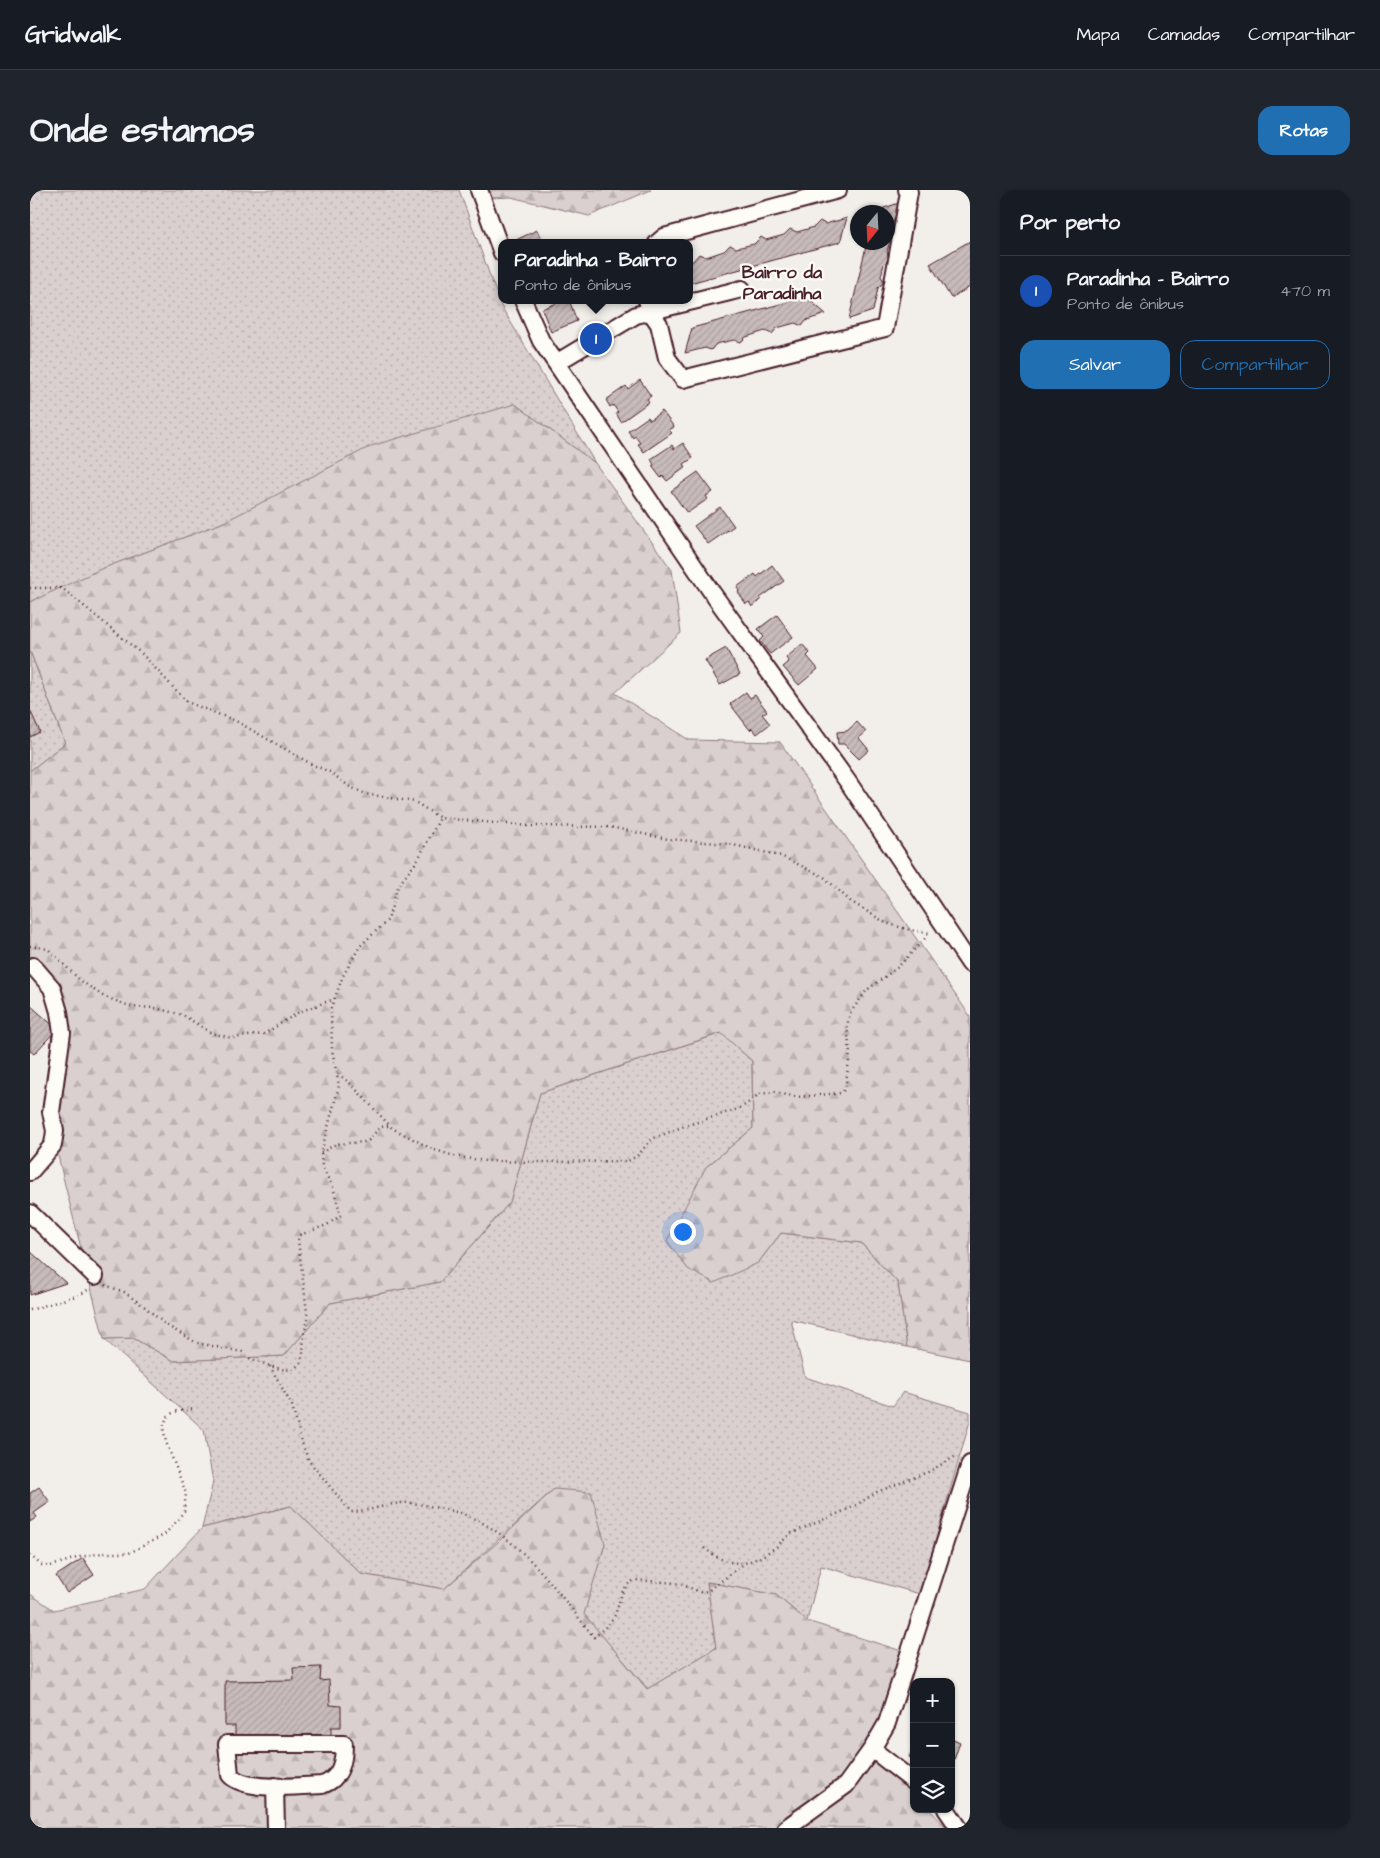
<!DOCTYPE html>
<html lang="pt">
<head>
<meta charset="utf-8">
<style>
  body { margin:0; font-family:"Architects Daughter",sans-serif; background:#20242c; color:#f1f3f6 }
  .controls { position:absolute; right:15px; bottom:15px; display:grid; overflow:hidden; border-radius:10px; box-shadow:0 1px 4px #0004 }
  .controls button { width:45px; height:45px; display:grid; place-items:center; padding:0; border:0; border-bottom:1px solid #363941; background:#171b24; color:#f1f3f6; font:25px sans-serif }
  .compass { position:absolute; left:820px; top:15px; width:45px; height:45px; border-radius:50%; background:#171b24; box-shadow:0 1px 4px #0004; rotate:198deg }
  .you { position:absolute; left:652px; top:1041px; width:18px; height:18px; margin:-12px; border:4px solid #fff; border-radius:50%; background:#1a73e8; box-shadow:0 0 0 8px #1a73e833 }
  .badge { display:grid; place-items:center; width:32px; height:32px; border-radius:50%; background:#1f6fb2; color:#fff; font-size:16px; font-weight:700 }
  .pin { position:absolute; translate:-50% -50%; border:2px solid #fff; box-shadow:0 1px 5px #0006 }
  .popup { position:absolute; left:468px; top:49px; width:195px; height:65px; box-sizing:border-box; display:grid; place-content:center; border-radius:10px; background:#171b24; filter:drop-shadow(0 1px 4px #0005); font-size:16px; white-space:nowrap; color:#9ea1a6 }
  .popup b { font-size:19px; color:#f1f3f6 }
  .popup::after { content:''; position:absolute; left:50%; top:100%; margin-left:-10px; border:10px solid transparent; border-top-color:#171b24 }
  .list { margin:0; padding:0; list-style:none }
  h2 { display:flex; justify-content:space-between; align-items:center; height:65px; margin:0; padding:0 20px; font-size:21px }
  h2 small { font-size:16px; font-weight:400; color:#9ea1a6 }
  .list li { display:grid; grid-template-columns:32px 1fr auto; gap:15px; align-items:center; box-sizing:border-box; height:70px; padding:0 20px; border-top:1px solid #363941 }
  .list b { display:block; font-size:19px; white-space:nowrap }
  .list p { margin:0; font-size:16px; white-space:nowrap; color:#9ea1a6 }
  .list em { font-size:16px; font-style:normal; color:#9ea1a6 }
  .actions { display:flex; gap:10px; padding:15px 20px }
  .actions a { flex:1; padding:11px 0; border:1px solid #1f6fb2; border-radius:15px; text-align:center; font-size:18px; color:#1f6fb2 }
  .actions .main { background:#1f6fb2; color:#fff }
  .icon { flex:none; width:28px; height:28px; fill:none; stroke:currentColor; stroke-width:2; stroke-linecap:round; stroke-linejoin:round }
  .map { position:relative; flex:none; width:940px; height:1638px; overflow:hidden; border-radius:15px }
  header { display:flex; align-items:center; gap:30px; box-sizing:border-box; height:70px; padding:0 25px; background:#171b24; border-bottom:1px solid #363941 }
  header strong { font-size:24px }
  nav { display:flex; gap:28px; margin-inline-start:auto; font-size:18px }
  .intro { display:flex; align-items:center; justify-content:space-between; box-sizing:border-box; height:120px; padding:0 30px }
  h1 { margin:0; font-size:35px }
  .button { padding:12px 22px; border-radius:15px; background:#1f6fb2; color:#fff; font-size:18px; font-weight:700 }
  main { display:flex; gap:30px; padding:0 30px }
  aside { flex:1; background:#171b24; border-radius:15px; box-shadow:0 1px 4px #0004 }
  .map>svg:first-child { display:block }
  .grass { fill:url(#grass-dots); stroke:#92787d }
  .forest { fill:url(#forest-firs); stroke:#92787d }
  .building { fill:url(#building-hatch); stroke:#4a1f2b }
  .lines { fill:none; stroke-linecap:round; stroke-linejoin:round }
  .minor-casing { stroke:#4a1f2b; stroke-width:20 }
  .path { stroke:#4a1f2b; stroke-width:2.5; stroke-dasharray:1 4; stroke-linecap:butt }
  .minor { stroke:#fdfcf7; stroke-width:16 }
  .labels { text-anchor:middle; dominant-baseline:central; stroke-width:4.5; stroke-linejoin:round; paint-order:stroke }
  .neighbourhood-label { font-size:18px; font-weight:bold; fill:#4a1f2b; stroke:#fdfcf7 }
</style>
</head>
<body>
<header>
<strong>Gridwalk</strong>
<nav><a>Mapa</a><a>Camadas</a><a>Compartilhar</a></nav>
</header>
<div class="intro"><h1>Onde estamos</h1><a class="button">Rotas</a></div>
<main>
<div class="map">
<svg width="940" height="1638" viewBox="0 0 940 1638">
  <defs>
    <pattern id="grass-dots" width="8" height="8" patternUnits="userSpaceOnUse" patternTransform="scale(1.25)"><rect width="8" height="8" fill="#d9d0cf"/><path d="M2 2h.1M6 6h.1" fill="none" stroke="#bcb2b2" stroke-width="1.8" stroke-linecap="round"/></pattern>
    <pattern id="forest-firs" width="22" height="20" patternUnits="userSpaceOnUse" patternTransform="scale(1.25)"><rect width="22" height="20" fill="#d9d0cf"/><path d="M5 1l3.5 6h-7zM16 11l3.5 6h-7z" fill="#bcb2b2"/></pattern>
    <pattern id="building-hatch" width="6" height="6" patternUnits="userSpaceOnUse" patternTransform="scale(1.25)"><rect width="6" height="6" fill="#c8bbbb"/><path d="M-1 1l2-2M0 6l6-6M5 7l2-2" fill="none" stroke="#ada0a1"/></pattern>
  </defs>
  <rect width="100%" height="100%" fill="#f2efeb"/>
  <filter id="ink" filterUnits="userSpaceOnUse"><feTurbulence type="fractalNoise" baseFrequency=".02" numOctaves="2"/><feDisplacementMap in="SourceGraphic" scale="10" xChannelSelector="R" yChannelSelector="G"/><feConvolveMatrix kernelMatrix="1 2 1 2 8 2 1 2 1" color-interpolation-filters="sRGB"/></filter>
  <g filter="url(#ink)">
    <path class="grass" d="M0,0H429L471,116L565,273L485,214L192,333L90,372L0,412Z
      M0,461L35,553L0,581Z
      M692,843L722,871L723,938L676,977L728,1073L751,1043L831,1053L868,1093L877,1157L761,1130L775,1187L863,1216L873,1202L940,1222V1231L890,1404L791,1376L777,1431L746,1405L677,1392L686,1458L618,1499L553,1424L575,1354L524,1299L414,1399L331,1384L261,1316L172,1338L183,1292L174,1240L74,1149L103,1148L144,1171L254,1166L300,1113L410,1092L480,1012L510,903Z"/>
    <path class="forest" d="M461,0H621L559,26L481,7L460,8Z
      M485,214L565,273L642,380L651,443L585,503L659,550L750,552L940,826V1170L877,1157L868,1093L831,1053L751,1043L728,1073L684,1093L658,1079L637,1051L676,977L723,938L722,871L691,843L510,903L480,1012L410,1092L300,1113L254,1166L144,1171L103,1148L74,1149L33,987L15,909L25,813L0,781V581L35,553L0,461V412L71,379L192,333L341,256Z
      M524,1299L561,1302L575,1354L554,1424L617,1499L686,1458L677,1392L746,1405L777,1431L875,1462L842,1559L884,1603V1619H899L917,1638H0V1404L24,1420L115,1399L172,1338L261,1316L331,1384L414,1399L468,1352Z"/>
    <path class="building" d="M869,13L862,37L865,45L860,50L857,62L859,69L854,74L851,86L854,92L848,98L843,121L819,129L837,52H858V22H844L845,21Z
      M817,28L810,52L660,93V72L663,71L669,64L676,67L694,61L700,55L706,58L724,54L731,47L736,50L754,45L760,39L767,42L784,37L790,31L795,34Z
      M507,40L513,53H488L486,50Z
      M940,51V97L921,108L900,74Z
      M776,107L796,124L777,130L772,136L765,133L747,138L742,144L735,141L716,147L711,152L704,150L686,154L681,160L675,158L655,163L662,138Z
      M534,110H539L547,131L521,142L512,119Z
      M610,190L621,206L617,209L619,212L591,232L586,223L588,222L583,215L580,217L576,210L596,196L598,199Z
      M632,221L644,237L639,240L642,243L614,262L608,254L610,253L605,246L603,248L598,241L618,227L620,230Z
      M653,253L663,268L654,274L656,277L637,291L633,286L631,288L622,276L624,275L621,269L642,255L644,259Z
      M668,282L683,302L676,306L678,309L657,323L641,301Z
      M690,317L704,336L678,354L664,336Z
      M742,375L754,391L730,408L731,410L722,417L719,412L716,414L708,402L709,401L707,397L725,384L727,387Z
      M747,425L763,447L740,464L730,451L734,447L728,439Z
      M772,454L780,463L777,466L788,479L769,495L753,477L759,472L756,468Z
      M696,458L710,484L690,495L675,470Z
      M716,502L720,508L725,505L737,521L732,524L740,534L727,544L722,538L720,540L700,514Z
      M0,520L10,542L0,547Z
      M827,532L836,542L829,548L839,560L829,569L814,554H808L807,542L817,541Z
      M0,815L27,839L4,864L0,861Z
      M0,1061L36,1093L0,1105Z
      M9,1297L20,1312L4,1323L7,1327L0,1332V1303Z
      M53,1368L64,1385L37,1403L26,1386Z
      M291,1477L290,1491L299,1490L300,1515L311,1516V1537H301V1549L205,1548V1536H195V1491L264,1490L263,1478Z
      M921,1548L930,1552L924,1570L921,1568Z
      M884,1557V1569L879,1567Z"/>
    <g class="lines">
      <g class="minor-casing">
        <path id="minor" d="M449,0L472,63
          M627,53L634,47L808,0
          M493,110L511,151L526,173L683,404L818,592L940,774
          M617,110L620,121L629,134L637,168L653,189L855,138L879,2L877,0
          M526,173L606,125L712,99
          M0,982L23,955L25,941L21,922L32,843L29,822L22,798L3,776
          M0,1023L65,1086
          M197,1554H314C314,1571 311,1589 292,1595C271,1596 214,1602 200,1585Z
          M842,1559L884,1592
          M245,1596L246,1638
          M916,1619L929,1638
          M756,1638L816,1595L842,1559L857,1533L940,1274"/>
      </g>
      <path class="path" d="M0,398H32L112,464L157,512L206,531L283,575L300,582L320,597L336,604L385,612L410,628
        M0,756L18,759L51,791L73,806L102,817L125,818L153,825L181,843L202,848L234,844L269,822L304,809
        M308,884L320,893L362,938L402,959L424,966L455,971L511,972L598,971L607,966L622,949L652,937L708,919L717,914L729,904L745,902L766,907L811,903L815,899L820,864L817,836L820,823L837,800L868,777L900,743
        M291,963L306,954L334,952L339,950L350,937L358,936
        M75,1095L94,1102L115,1117L136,1135L167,1153L212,1162L219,1168L246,1178L256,1180L265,1178L271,1172L273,1163L274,1143L278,1130L268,1050L270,1045L297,1035L311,1025L303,997L292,977L291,963L309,896L302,859L301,818L313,786L330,756L358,730L368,696L387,671L410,628L499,636L580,637L638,649L699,654L751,666L794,687L820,711L856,733L880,740L901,743
        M0,1120L49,1105L61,1098
        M240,1176L262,1216L273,1256L279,1271L321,1322C341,1322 361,1311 382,1313C394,1315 428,1321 438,1326C493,1349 528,1403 564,1447L579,1434L585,1425L592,1403L597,1395L604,1390L635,1392L651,1394L670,1402L678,1401L715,1373L731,1367L746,1357L760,1344L823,1317L847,1302L898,1282L928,1265
        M674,1358C689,1369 695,1373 714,1373
        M0,1365L11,1375L21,1376L50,1367L72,1363H99L134,1345L146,1332L154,1321L156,1303L136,1252L133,1237L137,1227L144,1222L163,1219"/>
      <use href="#minor" class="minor"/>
    </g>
  </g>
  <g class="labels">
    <g class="neighbourhood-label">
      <text x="752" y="82">Bairro da<tspan x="752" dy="21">Paradinha</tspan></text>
    </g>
  </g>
</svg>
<div class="controls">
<button>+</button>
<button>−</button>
<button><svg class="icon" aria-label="layers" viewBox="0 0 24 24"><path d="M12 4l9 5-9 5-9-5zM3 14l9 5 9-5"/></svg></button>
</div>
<svg class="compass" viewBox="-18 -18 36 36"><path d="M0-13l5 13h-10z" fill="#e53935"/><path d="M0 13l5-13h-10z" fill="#9ea1a6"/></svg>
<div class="you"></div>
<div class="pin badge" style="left:566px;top:149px;background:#1a4fb4">1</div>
<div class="popup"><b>Paradinha - Bairro</b>Ponto de ônibus</div>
</div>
<aside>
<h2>Por perto<small></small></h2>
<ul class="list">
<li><span class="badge" style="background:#1a4fb4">1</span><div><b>Paradinha - Bairro</b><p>Ponto de ônibus</p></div><em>470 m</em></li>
</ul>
<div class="actions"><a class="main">Salvar</a><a>Compartilhar</a></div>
</aside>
</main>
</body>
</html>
